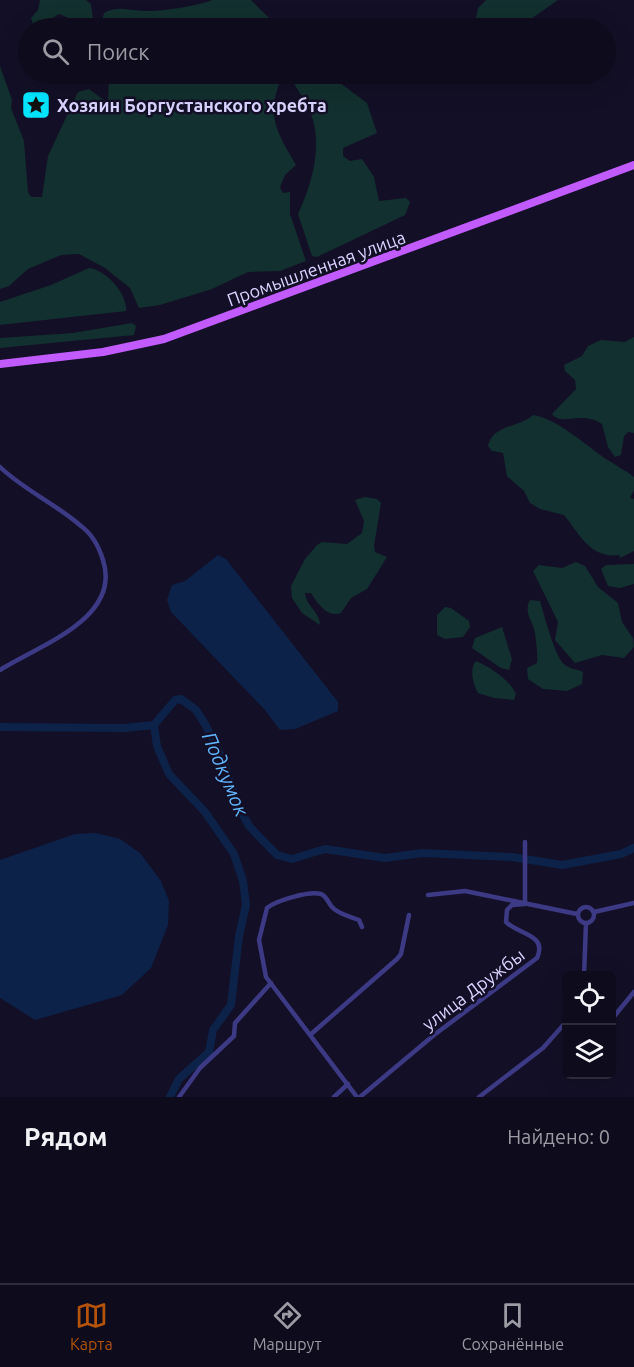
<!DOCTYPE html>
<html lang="ru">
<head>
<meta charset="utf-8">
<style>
  body { margin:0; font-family:Ubuntu,sans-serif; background:#171425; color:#f1f3f6 }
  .controls { position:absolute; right:18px; bottom:18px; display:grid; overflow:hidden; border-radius:9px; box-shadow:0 6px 24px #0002 }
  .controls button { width:54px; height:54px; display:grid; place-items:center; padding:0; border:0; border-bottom:2px solid #2e2b3b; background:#0e0b1c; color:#f1f3f6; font:30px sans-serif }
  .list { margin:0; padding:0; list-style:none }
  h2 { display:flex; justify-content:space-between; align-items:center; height:78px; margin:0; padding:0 24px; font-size:26px }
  h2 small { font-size:20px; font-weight:400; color:#9b9ba3 }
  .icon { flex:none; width:33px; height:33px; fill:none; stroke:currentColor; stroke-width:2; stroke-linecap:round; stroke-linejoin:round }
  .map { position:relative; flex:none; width:634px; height:1097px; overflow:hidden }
  .search { position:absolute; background:#0e0b1c; box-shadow:0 6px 24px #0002; left:18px; right:18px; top:18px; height:66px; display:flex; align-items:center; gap:15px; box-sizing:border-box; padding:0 21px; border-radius:33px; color:#9b9ba3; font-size:22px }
  .sheet { height:186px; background:#0e0b1c }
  nav { display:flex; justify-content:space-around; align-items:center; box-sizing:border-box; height:84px; border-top:2px solid #2e2b3b; background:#0e0b1c; font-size:16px; color:#9b9ba3 }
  nav a { display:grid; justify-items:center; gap:3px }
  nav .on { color:#b45309 }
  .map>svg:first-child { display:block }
  .green { fill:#12302f }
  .water { fill:#0c2248 }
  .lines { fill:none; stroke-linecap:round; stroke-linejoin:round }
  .river { stroke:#0c2248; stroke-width:8 }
  .minor { stroke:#3d3a85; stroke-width:4.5 }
  .primary { stroke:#c25bff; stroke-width:8 }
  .labels { text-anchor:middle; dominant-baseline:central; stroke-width:5; stroke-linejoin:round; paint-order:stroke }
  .poi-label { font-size:18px; font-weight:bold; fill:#d9d4ff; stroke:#130f26; text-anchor:start }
  .street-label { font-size:18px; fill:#d9d4ff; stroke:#130f26 }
  .water-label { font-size:20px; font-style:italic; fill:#62b6ff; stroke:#130f26 }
</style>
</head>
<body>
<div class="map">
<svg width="634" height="1097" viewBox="0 0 634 1097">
  <rect width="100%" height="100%" fill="#130f26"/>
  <path class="green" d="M40,0H86L91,4L93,19L83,24L59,14L51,19L46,26L38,28L33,24L31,18L38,10Z
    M212,0H251L279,28H100L104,13C118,4 134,12 151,11C163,11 202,5 212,0Z
    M486,0H558L518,28H474L478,8Z
    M0,66L12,100L11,108L24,141L28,192L31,197H42L48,156L78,92L89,89L108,103L109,74H328L367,103L377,133L343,148V156L350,161L362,159L374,177L379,201L406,198L410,202L405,215L317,257L312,256L298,214C312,184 323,146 311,114C307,101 296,90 291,77L284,74C264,113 276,131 296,165L285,175L280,187L283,193L290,192V214L306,261L280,271L248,272L212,289L160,305L139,308L130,288L105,268L79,254L61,255L28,269L9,286L0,289Z
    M89,268C105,269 128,294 126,311L0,325V302L51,285Z
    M132,323L136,326L134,335L0,348V338L73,333Z
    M634,337V433L628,432L624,436L621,455L615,457L608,447L602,424C581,410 563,427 552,414L576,389L575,380L565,371L564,365L582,356L588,346L601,340L625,342Z
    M533,415C558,419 584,444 606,459C615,465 625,470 634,477V490L630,498L634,499V551L620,558L619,555C590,559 579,533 564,515L540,509L530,503L524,491L507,476L503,453L492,451L488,446C493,424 519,428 533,415Z
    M365,497L377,499L381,503L374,546L375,552L387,557L367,589L351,598L341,613C327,618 318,604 311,593H305C306,606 320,612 320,625L302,613L292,598L291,586L305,559L317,545L322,542L347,544L362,533L364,521L355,500Z
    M576,562L585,566L598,587L618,603L622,622L633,638L634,647L624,658L602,655L575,663L555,640L558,622L533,571L539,565L562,568Z
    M634,564V584L620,588L608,586L601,569L606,565Z
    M530,600L540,601C544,614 555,658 565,665C570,669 577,669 583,672L582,684L567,691L543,689L528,679L527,668L537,663C538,654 536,642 535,633C533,621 523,612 530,600Z
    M445,607L451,608L469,621L470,627L463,637L445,639L437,635V615Z
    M502,627L512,659L509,670L501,668L472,648L475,638Z
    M476,661C489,666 511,681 516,694L514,700L494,698L478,693C473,684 469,669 476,661Z"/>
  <path class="water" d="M218,555L226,559L338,702V711L295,729L280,730L264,709L171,612L167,600L172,585L185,581Z
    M96,833L120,839L140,853L161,881L169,901L168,925L151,968L122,995L35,1020L0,998V860L75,834Z"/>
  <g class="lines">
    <path class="river" d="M154,725L157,746L169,774L205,812L234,854L243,881L246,905L239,936L231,1005L213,1030L209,1052L179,1079L170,1097
      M0,727L124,728L154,725L175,700L181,699L196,710L205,724L224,762L237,804L249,826L277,855L292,859L325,849L385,858L422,853L512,857L562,865L621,854L634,848"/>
    <path class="minor" d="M0,467C24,490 56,504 81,526C92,534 99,547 103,560C122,619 37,646 0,670
      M428,895L465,891L577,914
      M525,904V842
      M578 915a8 8 0 1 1 16 0a8 8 0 1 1-16 0Z
      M594,912L634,903
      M584,976L586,923
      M612,1019L634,992
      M310,1035L397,959L401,954L409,915
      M586,1074L587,1076
      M179,1097L200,1068L234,1036L235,1023L271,983
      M334,1097L348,1084
      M357,1097L266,977L259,940L267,908C277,900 309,891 321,894C328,897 328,904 333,908C339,914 351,917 359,920L362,927
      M360,1097L434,1035L537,958C548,934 517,934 506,922L507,910L512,905L525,904
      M479,1097L543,1048L566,1022"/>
    <path class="primary" d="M0,364L103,352L164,339L634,165"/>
  </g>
  <defs>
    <g id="sight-square" transform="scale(1.5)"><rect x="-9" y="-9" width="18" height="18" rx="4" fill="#00e5ff" stroke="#130f26"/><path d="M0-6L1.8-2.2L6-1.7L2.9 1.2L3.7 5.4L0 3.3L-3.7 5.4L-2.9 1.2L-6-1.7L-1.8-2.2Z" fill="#111"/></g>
  </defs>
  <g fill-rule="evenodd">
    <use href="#sight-square" x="36" y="105"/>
  </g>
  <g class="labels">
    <g class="poi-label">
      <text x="57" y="105">Хозяин Боргустанского хребта</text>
    </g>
    <g class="street-label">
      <text transform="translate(316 268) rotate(-20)">Промышленная улица</text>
      <text transform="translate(473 989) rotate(-37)">улица Дружбы</text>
    </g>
    <g class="water-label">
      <text transform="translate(226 774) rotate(67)">Подкумок</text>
    </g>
  </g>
</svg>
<div class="controls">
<button><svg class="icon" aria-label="locate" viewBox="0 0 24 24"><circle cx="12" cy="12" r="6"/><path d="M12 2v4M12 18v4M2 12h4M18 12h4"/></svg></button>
<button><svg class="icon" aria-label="layers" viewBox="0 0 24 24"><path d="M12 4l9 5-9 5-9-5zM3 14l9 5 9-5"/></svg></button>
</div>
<div class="search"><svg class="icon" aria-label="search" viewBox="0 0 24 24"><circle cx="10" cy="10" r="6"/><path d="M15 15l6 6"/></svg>Поиск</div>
</div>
<section class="sheet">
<h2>Рядом<small>Найдено: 0</small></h2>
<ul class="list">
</ul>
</section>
<nav>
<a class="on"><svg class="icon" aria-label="map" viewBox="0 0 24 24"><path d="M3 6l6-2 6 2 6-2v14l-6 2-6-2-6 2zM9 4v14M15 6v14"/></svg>Карта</a>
<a><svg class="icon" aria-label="directions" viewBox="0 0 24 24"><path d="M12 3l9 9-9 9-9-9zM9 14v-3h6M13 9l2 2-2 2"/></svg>Маршрут</a>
<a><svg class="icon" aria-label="saved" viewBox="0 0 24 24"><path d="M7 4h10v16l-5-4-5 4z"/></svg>Сохранённые</a>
</nav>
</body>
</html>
